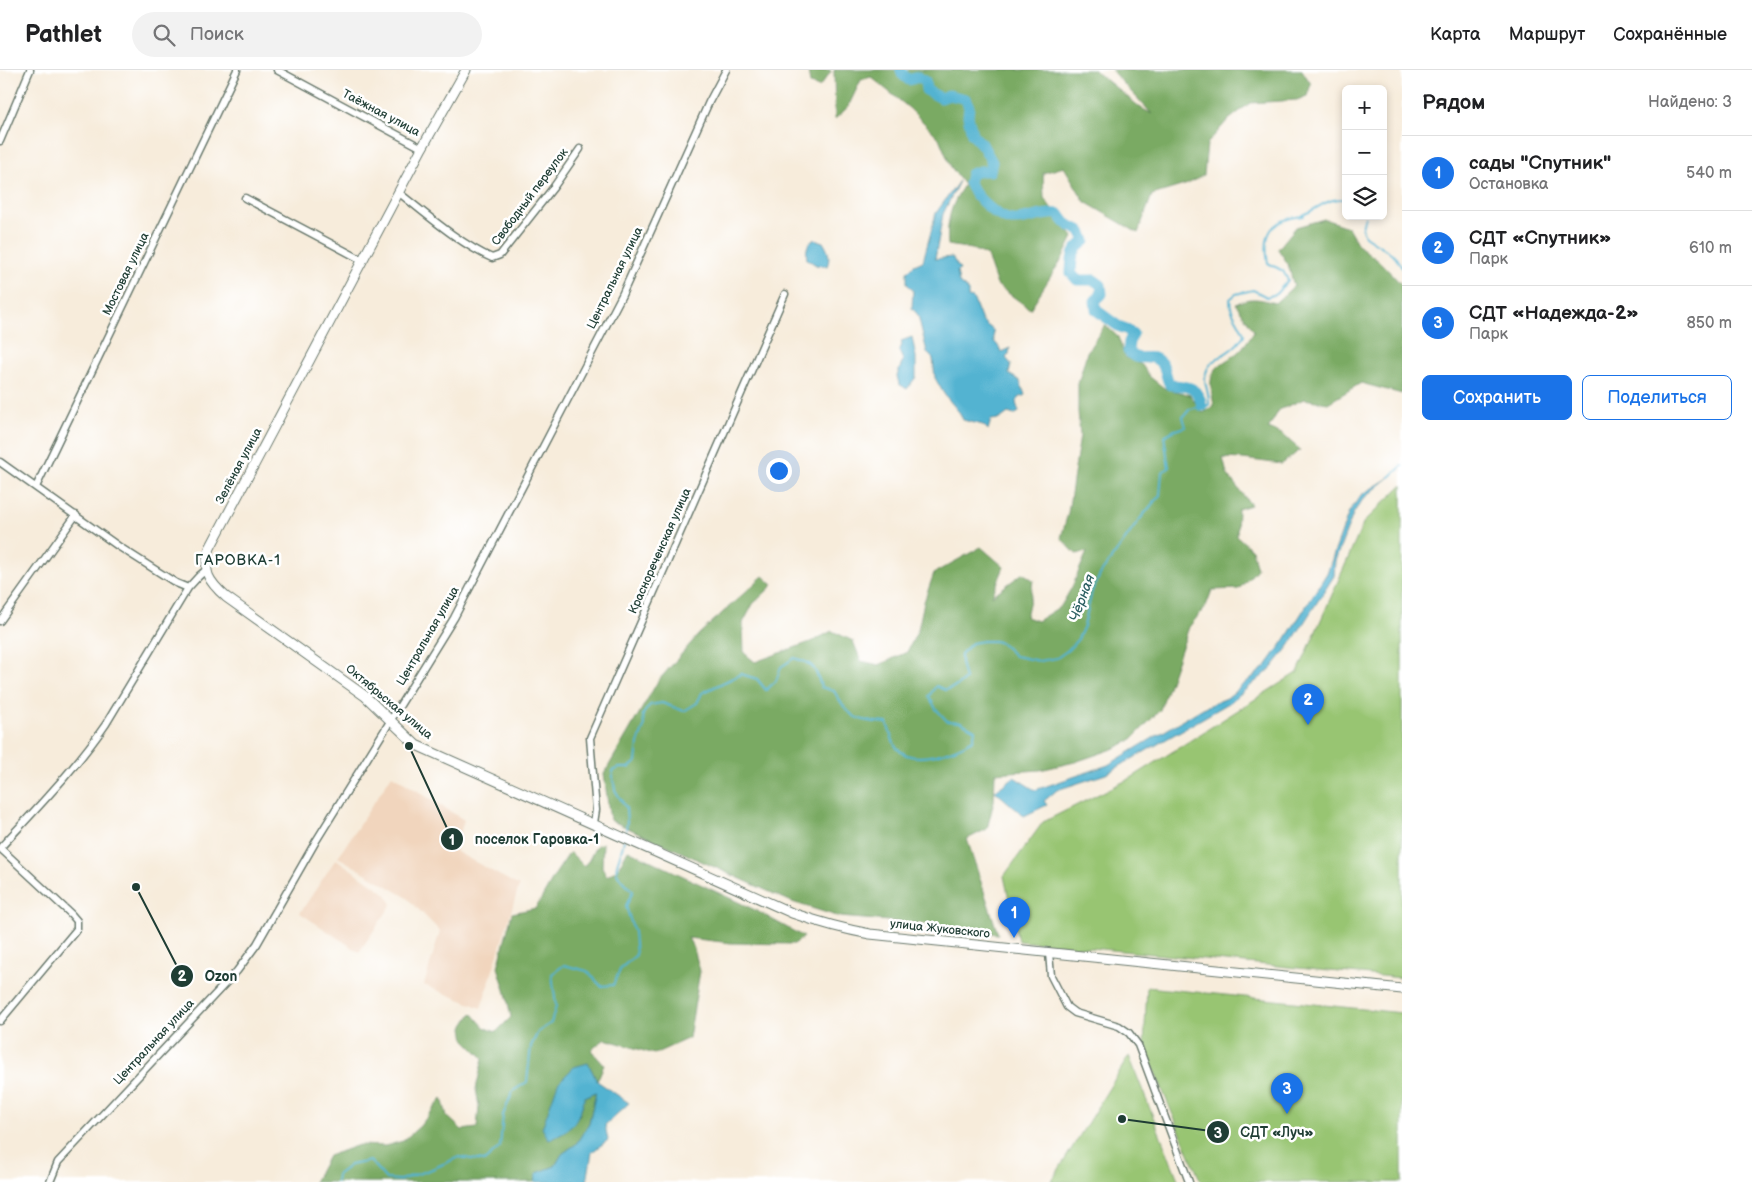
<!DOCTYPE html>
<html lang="ru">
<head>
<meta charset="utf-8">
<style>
  body { margin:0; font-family:"Balsamiq Sans",sans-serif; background:#f2f2f2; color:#202124 }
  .controls { position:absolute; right:15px; top:15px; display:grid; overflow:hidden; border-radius:8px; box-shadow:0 2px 8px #0003 }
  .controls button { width:45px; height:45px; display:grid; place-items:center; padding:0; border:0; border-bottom:1px solid #e0e0e0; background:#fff; color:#202124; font:25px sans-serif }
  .you { position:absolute; left:778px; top:400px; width:18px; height:18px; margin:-12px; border:4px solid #fff; border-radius:50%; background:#1a73e8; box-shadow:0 0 0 8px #1a73e833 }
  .badge { display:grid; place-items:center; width:32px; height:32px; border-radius:50%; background:#1a73e8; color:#fff; font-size:16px; font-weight:700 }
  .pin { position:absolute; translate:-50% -41px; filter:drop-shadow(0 1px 2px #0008) }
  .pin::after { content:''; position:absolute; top:26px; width:18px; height:15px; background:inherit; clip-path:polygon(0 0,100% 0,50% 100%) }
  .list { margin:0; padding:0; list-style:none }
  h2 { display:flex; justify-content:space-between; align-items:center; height:65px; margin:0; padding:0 20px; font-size:21px }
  h2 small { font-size:16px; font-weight:400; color:#757577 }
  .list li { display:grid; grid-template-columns:32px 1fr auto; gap:15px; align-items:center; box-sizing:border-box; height:75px; padding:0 20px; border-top:1px solid #e0e0e0 }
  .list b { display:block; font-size:19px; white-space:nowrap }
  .list p { margin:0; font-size:16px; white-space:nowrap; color:#757577 }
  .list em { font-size:16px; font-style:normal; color:#757577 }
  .actions { display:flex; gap:10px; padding:15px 20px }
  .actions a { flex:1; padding:11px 0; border:1px solid #1a73e8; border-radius:8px; text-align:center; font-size:18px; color:#1a73e8 }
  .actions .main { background:#1a73e8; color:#fff }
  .icon { flex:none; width:28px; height:28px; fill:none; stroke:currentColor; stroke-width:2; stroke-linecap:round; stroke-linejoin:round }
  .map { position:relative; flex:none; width:1402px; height:1112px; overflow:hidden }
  header { display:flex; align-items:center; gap:30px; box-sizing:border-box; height:70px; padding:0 25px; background:#fff; border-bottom:1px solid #e0e0e0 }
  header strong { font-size:24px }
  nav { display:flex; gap:28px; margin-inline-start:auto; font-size:18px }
  .search { width:350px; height:45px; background:#f2f2f2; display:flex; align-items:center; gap:12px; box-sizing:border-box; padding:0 18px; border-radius:28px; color:#757577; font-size:19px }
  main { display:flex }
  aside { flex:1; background:#fff }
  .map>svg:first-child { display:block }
  .built { fill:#f1d5bd }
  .green { fill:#98c572; stroke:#5c8153 }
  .forest { fill:#7aaa64; stroke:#4c744c }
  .water { fill:#52b3d1; stroke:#387882 }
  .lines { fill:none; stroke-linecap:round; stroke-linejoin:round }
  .stream { stroke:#52b3d1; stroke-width:2 }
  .river { stroke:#52b3d1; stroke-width:11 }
  .minor-casing { stroke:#6b7a6e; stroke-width:9 }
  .major-casing { stroke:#6b7a6e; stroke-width:11 }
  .minor { stroke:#fff; stroke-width:6 }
  .major { stroke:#fff; stroke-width:9 }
  .labels { text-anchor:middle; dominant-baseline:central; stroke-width:5; stroke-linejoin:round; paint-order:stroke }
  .street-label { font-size:12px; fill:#1f3d34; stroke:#fff }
  .water-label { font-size:14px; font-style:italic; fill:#2e6063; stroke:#fff }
  .quarter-label { font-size:15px; letter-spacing:1px; fill:#1f3d34; stroke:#fff }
  .leader { fill:none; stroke:#1f3d34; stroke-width:2 }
  .callout-dot { fill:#1f3d34; stroke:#fff; stroke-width:2 }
  .mark-label { font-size:15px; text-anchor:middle; font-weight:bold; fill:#fff }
  .callout-label { font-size:14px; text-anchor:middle; font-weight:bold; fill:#1f3d34; stroke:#fff; stroke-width:5; stroke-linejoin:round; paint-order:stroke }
</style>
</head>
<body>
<header>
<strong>Pathlet</strong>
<div class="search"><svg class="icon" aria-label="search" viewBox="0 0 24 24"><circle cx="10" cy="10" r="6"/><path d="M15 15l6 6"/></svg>Поиск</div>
<nav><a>Карта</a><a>Маршрут</a><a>Сохранённые</a></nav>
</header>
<main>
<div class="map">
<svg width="1402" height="1112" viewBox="0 0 1402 1112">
  <rect width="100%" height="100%" fill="#fff"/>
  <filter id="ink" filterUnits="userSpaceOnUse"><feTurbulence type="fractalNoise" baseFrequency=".02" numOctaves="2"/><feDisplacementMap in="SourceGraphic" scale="10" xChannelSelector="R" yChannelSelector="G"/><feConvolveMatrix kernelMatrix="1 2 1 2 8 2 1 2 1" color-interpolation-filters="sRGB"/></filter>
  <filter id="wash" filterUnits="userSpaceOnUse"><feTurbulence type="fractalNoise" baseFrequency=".0096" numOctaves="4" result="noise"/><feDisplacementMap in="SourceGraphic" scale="20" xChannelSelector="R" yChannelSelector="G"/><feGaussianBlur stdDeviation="1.12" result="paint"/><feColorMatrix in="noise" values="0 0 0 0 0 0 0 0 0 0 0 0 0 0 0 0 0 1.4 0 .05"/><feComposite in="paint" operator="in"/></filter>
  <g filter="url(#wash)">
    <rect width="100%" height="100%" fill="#f7ecdb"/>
    <path class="built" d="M392,705L464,750L455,781L519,816L481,938L424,915L440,861L406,827L338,787Z
      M336,789L385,823L392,834L359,882L300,843Z"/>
    <path class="green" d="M1402,415V908L1018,871L1004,806L1043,752L1131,708L1298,602L1364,452Z
      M1147,917L1402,943V1112H1201L1144,976Z
      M1129,986L1179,1112H1051Z"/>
    <path class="forest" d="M808,0H830L831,2L819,17L810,14Z
      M834,0H1094L1141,38L1152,44L1111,0H1302L1311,14L1307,26L1297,30L1250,33L1226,52L1207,74L1204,105L1188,114L1152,125L1138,163L1085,132L1064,97L1043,103L1044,128L1073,167L1063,187L1030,239L997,215L987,186L972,179L948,175C946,151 951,135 964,115L951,97L939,68L909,38L871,7L861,10L848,37L835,49Z
      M1324,149L1348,157L1358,175L1380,192L1402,215V324L1361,313L1328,333L1304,329L1279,340L1268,359L1282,364L1300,380L1282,394L1243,389L1223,388L1227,404L1251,435L1238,439L1237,466L1252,480L1257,499L1239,519L1212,520L1206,536L1189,557L1160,640L1130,671L1110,680L1075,692L1040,700L995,703L994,731L987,759L967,769L998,864L925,854L840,847L792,832L610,750L604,704L658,611L699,564L763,506L773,515L753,534L743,553L744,583L755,592L813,571L832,561L853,571L861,591L879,595L907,582L918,560L924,532L934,503L981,477L1004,497L992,526L1023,503L1033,510L1031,525L1026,547L1037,551L1061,536L1072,517L1087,482L1076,484L1061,468L1068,443L1080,366L1078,341V314L1087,282L1105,255L1118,267L1125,287L1142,295L1150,307L1164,318L1190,325L1203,343L1214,336C1213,327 1208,313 1213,304C1217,294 1229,290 1237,283C1244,277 1249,269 1254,261L1236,234C1249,226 1261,229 1275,233L1294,216L1288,194L1278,179L1296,157Z
      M603,773L602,797L607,806L618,799L628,780L755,840L804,867L794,874L731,873L688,868L694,879L700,901L689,968L654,984L605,969L591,980L604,995L597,1011L588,993L579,1046L585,1027L596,1021L589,1053L576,1074L562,1084L555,1096L537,1103L535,1112H314L328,1086L359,1075L385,1076L403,1071L420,1056L442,1028L447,1046L462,1060L477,1058L479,1036L476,1019L483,988L465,970L463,957L472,943L484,957L496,962L511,947L506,923L498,897L512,843L536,838L556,803L570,782L584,796L589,790L596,776Z"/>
    <path class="water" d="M959,111L943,144L935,189L952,187L960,200L957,201L959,213L968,220V227L973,228L982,251L993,260L994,271L999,277L1001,282L1010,278L1009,284L1006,288L1011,294L1009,304L1020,311L1025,325L1019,328L1016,333L1019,342L1014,345L1008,343L1000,349L991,350L988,360L983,355L963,350L959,342L944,324L935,308L933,289L927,282L918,245L912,238L913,220L907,214V202L914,195L923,191L936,143Z
      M814,169L823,172C828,180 831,187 827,196L816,195L807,189C806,180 806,175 814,169Z
      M912,267L916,287V307L907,319L899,314L897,306L903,290L899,281L902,275L901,271Z
      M1390,407L1364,428L1354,442L1335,491L1334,506L1289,576L1270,600L1229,633L1106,704L1057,720L1044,731L1047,735L1024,746L995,721L1014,707L1035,720L1108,695L1203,638L1227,628L1266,596L1284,571L1327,503L1349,442L1361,425Z
      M588,993L597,1011L629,1033L605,1055L608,1070L592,1082L587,1112H535L537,1103L555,1096L562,1084L576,1074L589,1053L596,1022L585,1027C578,1050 573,1061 549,1070L542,1058L558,1013L574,997Z"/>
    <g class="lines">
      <path class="stream" d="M1303,145C1316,140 1331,125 1346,130
        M1365,146L1362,158L1365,166L1394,185L1402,198
        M1390,407L1402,396
        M625,766L627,752L626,738L615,720L612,701L619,698H629L636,692L638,673L644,657L643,644L650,635L662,633L684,641L697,633L702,623L741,604L757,609L766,620L776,611L781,597L794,588C813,593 816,598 821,617L834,621C850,649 856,651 887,653C890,661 892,672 897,678C913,698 956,680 973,670L975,660L961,652L947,651L936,639L929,626L936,616L945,620L957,616L965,609L961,592V584L972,573L983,571H995L1001,573L1015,586L1039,591L1057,588L1068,580L1078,569L1084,556L1092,521L1101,503L1140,449L1160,425L1162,402L1169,398L1164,366L1175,360L1186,357L1183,347L1190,339L1209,335C1210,324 1205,318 1205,308C1207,289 1222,288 1234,277C1238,274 1241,269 1244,265C1240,251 1230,245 1230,229L1236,224L1253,220L1267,227L1276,224L1288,210L1283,201L1268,193C1262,162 1272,149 1304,146
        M336,1112L337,1105L350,1095L370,1091L386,1109L400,1110L432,1099L459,1087L484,1091L500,1077L503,1045L513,1021L527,1012L531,976L538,962L551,953L556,936L552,904L564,895L587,901L601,916L613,915L621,898L636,885L634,862L626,836L633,821C606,798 619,799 624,770"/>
      <path class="river" d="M901,0L902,4L909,10L918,7L925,11L926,20L941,28L949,25L966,29L969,37L968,46L972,64L983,76L992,92L990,101H980L971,104L969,113C975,127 1000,152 1016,150C1031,149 1044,142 1059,144C1061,147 1064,152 1067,154C1078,162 1080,155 1085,171C1071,181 1072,187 1071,203L1077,210H1094L1101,215L1102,224L1095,231L1096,240L1118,256L1126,259L1133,264L1129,272L1128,281C1130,283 1132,285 1135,287C1144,290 1153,283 1161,293C1167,299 1165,307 1170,315C1188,316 1198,316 1202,336"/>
    </g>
  </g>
  <g filter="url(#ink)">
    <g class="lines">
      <g class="minor-casing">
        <path id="minor" d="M277,0L422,78
          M0,71L30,0
          M398,122C426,144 460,174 492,188L500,185L553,118L580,79
          M245,128L362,190
          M0,392L118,476L176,513L188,518
          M36,417L237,0
          M0,551L76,445
          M594,753L596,740L590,668L785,224
          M0,778C37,738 75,699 106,654L188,518L199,506L206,500
          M0,778L71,844L77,851V859L0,951
          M1049,883L1051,906L1067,937L1075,943L1119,956L1129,963L1138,975L1189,1112
          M50,1112L58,1092L237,901L257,874L316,771L454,548L622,225L709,32L726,0"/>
      </g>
      <g class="major-casing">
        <path id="major" d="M466,0L422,78L210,478C202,502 208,511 226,527L365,626L416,675L792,843C818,852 843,859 870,864L1402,919"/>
      </g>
      <use href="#minor" class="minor"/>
      <use href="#major" class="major"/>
    </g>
  </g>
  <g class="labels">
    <g class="street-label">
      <text transform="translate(381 43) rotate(28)">Таёжная улица</text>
      <text transform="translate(530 127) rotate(-53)">Свободный переулок</text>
      <text transform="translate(126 204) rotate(-64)">Мостовая улица</text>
      <text transform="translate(615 208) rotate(-64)">Центральная улица</text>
      <text transform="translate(239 396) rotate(-62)">Зелёная улица</text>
      <text transform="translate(660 481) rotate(-66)">Краснореченская улица</text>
      <text transform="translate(428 566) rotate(-60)">Центральная улица</text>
      <text transform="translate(389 632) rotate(40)">Октябрьская улица</text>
      <text transform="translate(940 859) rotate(6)">улица Жуковского</text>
      <text transform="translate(154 972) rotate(-47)">Центральная улица</text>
    </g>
    <g class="water-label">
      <text transform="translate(1082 528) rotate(-70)">Чёрная</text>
    </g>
    <g class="quarter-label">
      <text x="238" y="490">ГАРОВКА-1</text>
    </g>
  </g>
  <path class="leader" d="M409 676L452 769M136 817L182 906M1122 1049L1218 1062"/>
  <g class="callout-dot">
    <circle cx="409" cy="676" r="5"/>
    <circle cx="136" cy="817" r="5"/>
    <circle cx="1122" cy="1049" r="5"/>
    <circle cx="452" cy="769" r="12"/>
    <circle cx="182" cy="906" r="12"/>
    <circle cx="1218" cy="1062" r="12"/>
  </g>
  <g class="mark-label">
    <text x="452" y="775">1</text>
    <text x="182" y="911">2</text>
    <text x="1218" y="1068">3</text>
  </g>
  <g class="callout-label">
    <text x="537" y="774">поселок Гаровка-1</text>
    <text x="221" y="911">Ozon</text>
    <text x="1277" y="1067">СДТ «Луч»</text>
  </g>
</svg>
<div class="controls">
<button>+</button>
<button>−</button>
<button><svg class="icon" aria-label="layers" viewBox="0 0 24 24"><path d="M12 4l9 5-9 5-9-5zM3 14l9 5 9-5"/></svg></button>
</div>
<div class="you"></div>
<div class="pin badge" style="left:1014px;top:868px">1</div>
<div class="pin badge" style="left:1308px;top:655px">2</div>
<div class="pin badge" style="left:1287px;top:1044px">3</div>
</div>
<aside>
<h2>Рядом<small>Найдено: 3</small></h2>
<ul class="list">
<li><span class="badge">1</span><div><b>сады &quot;Спутник&quot;</b><p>Остановка</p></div><em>540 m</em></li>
<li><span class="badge">2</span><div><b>СДТ «Спутник»</b><p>Парк</p></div><em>610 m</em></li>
<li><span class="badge">3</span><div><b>СДТ «Надежда-2»</b><p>Парк</p></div><em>850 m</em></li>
</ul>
<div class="actions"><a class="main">Сохранить</a><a>Поделиться</a></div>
</aside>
</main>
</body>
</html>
